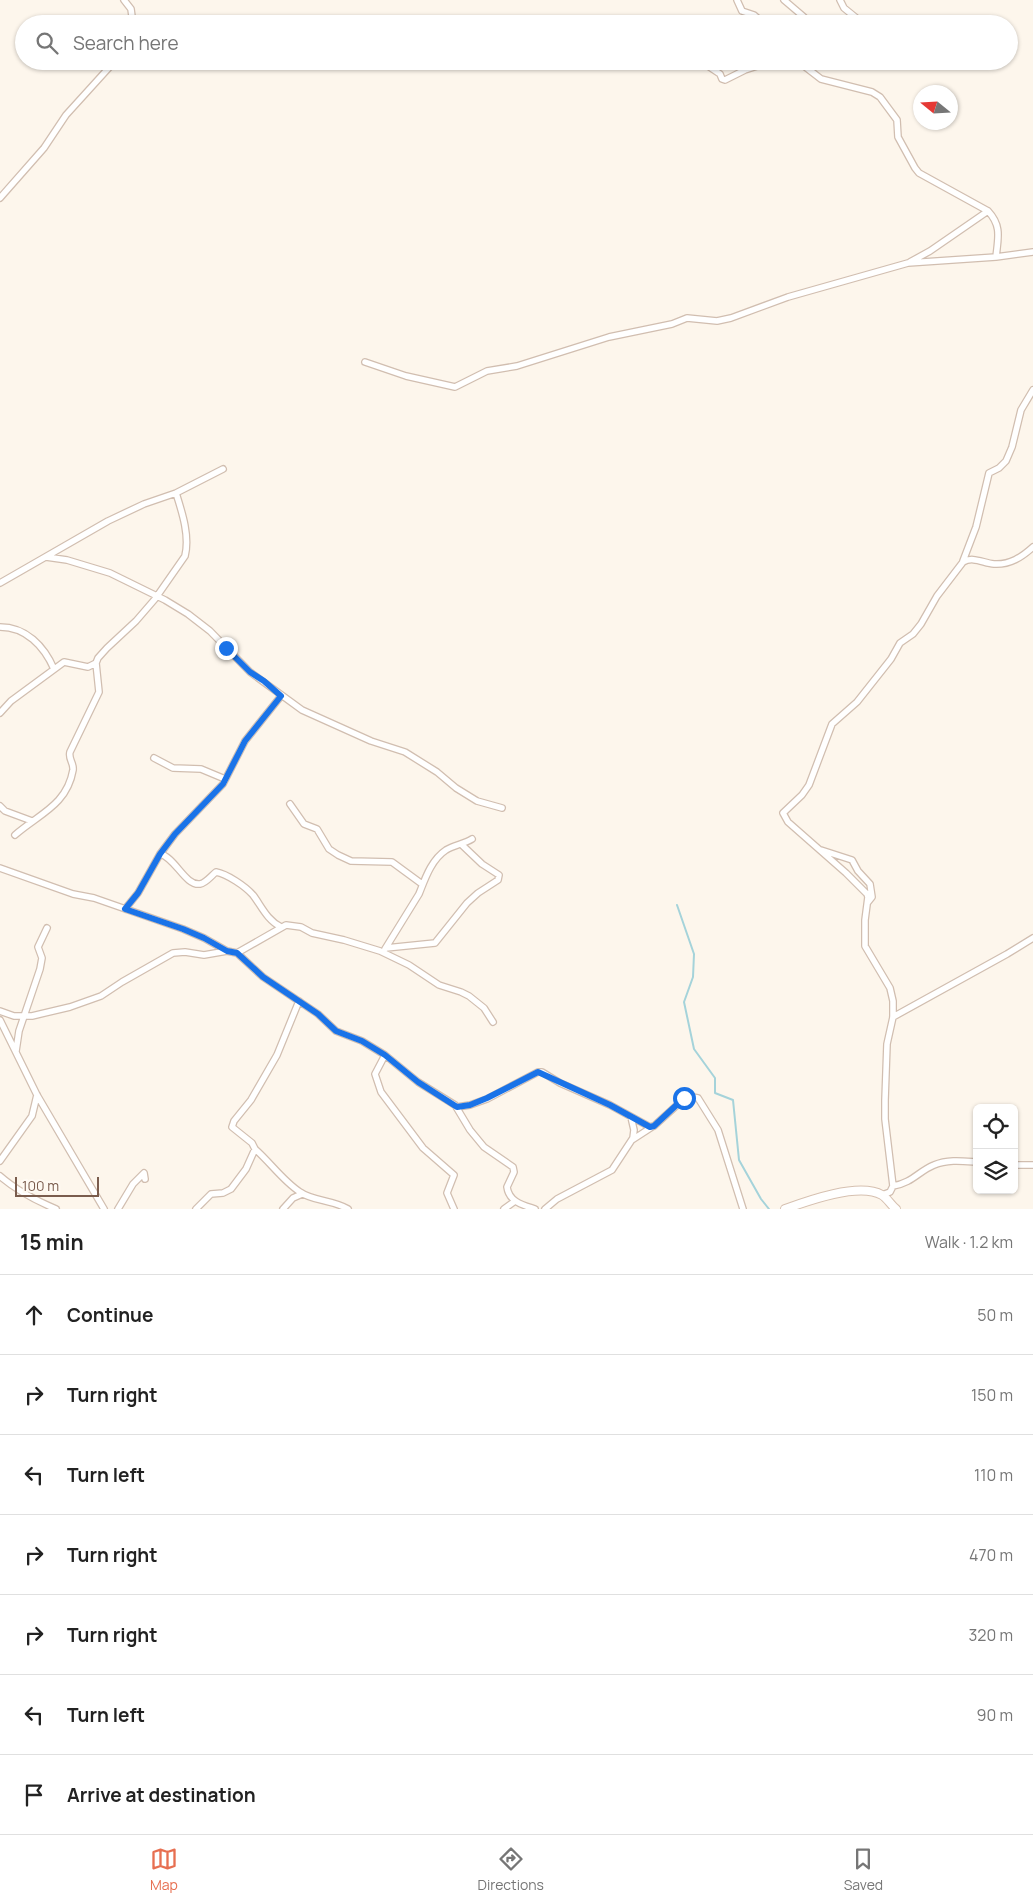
<!DOCTYPE html>
<html lang="en">
<head>
<meta charset="utf-8">
<style>
  body { margin:0; font-family:Manrope,sans-serif; background:#f2f2f2; color:#222 }
  .controls { position:absolute; right:15px; bottom:15px; display:grid; overflow:hidden; border-radius:8px; box-shadow:0 1px 4px #0004 }
  .controls button { width:45px; height:45px; display:grid; place-items:center; padding:0; border:0; border-bottom:1px solid #e0e0e0; background:#fff; color:#222; font:25px sans-serif }
  .compass { position:absolute; left:913px; top:85px; width:45px; height:45px; border-radius:50%; background:#fff; box-shadow:0 1px 4px #0004; rotate:288deg }
  .scale { position:absolute; left:15px; bottom:12px; width:84px; box-sizing:border-box; padding-left:5px; border:2px solid #7a5c4d; border-top:0; font-size:14px; line-height:18px; white-space:nowrap; color:#7a5c4d; -webkit-text-stroke:4px #fffaf3; paint-order:stroke }
  .stop { position:absolute; width:15px; height:15px; margin:-11px; border:4px solid #1a73e8; border-radius:50%; background:#fff }
  .stop.end { background:#1a73e8; border-color:#fff; box-shadow:0 1px 5px #0008 }
  .list { margin:0; padding:0; list-style:none }
  h2 { display:flex; justify-content:space-between; align-items:center; height:65px; margin:0; padding:0 20px; font-size:21px }
  h2 small { font-size:16px; font-weight:400; color:#767676 }
  .list li { display:grid; grid-template-columns:32px 1fr auto; gap:15px; align-items:center; box-sizing:border-box; height:80px; padding:0 20px; border-top:1px solid #e0e0e0 }
  .list b { display:block; font-size:19px; white-space:nowrap }
  .list em { font-size:16px; font-style:normal; color:#767676 }
  .icon { flex:none; width:28px; height:28px; fill:none; stroke:currentColor; stroke-width:2; stroke-linecap:round; stroke-linejoin:round }
  .map { position:relative; flex:none; width:1033px; height:1209px; overflow:hidden }
  .search { position:absolute; background:#fff; box-shadow:0 1px 4px #0004; left:15px; right:15px; top:15px; height:55px; display:flex; align-items:center; gap:12px; box-sizing:border-box; padding:0 18px; border-radius:28px; color:#767676; font-size:19px }
  .sheet { height:625px; background:#fff }
  nav { display:flex; justify-content:space-around; align-items:center; box-sizing:border-box; height:70px; border-top:1px solid #e0e0e0; background:#fff; font-size:14px; color:#767676 }
  nav a { display:grid; justify-items:center; gap:2px }
  nav .on { color:#e76f51 }
  .map>svg:first-child { display:block }
  .lines { fill:none; stroke-linecap:round; stroke-linejoin:round }
  .stream { stroke:#a5d3da; stroke-width:2 }
  .street-casing { stroke:#d1beb0; stroke-width:8 }
  .secondary-casing { stroke:#d6c0b0; stroke-width:10 }
  .street { stroke:#fff; stroke-width:5.5 }
  .secondary { stroke:#fff; stroke-width:8 }
  .route { stroke:#1a73e8; stroke-width:6 }
</style>
</head>
<body>
<div class="map">
<svg width="1033" height="1209" viewBox="0 0 1033 1209">
  <rect width="100%" height="100%" fill="#fdf6ec"/>
  <g class="lines">
    <path class="stream" d="M677,905L694,954L693,977L684,1002L694,1049L715,1078V1093L733,1100L739,1160L761,1199L769,1209"/>
    <g class="street-casing">
      <path id="street" d="M124,0L131,9L133,24
        M737,0L742,11L754,15L764,24
        M784,0L804,17L800,24
        M840,0L844,8L860,21
        M794,61L799,62L821,79L872,92L880,97L897,120L898,137L915,168L919,173L988,211C1002,226 998,238 996,257
        M705,64L720,74L722,79L725,80L745,70L773,61
        M0,198L44,148L66,115L115,61
        M910,262L930,251L988,211
        M365,362L406,376L455,387L487,371L517,366L609,337L672,324L687,318L717,321L731,318L788,297L908,263L996,257L1033,252
        M46,557L67,560L110,573L165,600L188,614L210,631L250,672L302,710L371,741L405,752L437,772L456,788L477,801L502,808
        M963,561L976,527L989,473L999,468L1006,461L1012,447L1021,410L1033,390
        M0,583L108,521L144,504L176,493L223,469
        M0,627C26,627 44,646 54,669
        M0,713L11,701L64,662L88,667L96,663
        M154,758L173,768L201,769L225,779
        M290,804L304,824L317,829L329,849L338,855L351,861L392,862L422,884
        M0,806L5,811L32,821
        M15,835C39,814 67,805 73,770C74,763 68,759 70,752L99,692L96,663L98,658L107,648L136,621L155,599L185,556C190,536 182,512 176,493
        M821,850L852,860L858,871L870,884L872,897L868,902
        M160,854C175,857 185,886 200,884C206,883 211,876 216,872C227,874 245,886 253,895C262,907 267,920 281,927
        M0,868L73,894L94,898L183,929L204,938L227,951L237,953L263,977L318,1014L336,1031L362,1041L385,1055L418,1082L455,1105L470,1130L484,1147L513,1167L514,1172L507,1187C509,1202 523,1205 535,1209
        M125,909L138,893L160,854L175,834L223,784L245,741L281,696
        M386,948L435,943L467,903L478,893L498,880L499,875L482,864L461,844
        M385,949L419,894C425,879 431,860 446,850C454,845 464,844 472,839
        M237,953L286,925L301,927L312,933L344,940L380,951L409,965L439,985L461,992L469,996L484,1008L493,1022
        M299,1001L277,1055L251,1100L234,1121L232,1127L252,1143L255,1149C270,1162 283,1181 300,1192C312,1201 333,1200 348,1209
        M0,1011L14,1016H32L70,1007L101,996L122,982L173,953L185,952L204,955L227,951
        M893,1017L1007,954L1033,938
        M0,1020L37,1095L104,1209
        M16,1051L19,1031L40,969L42,958L38,947L47,928
        M385,1055L375,1074L381,1092L423,1148L454,1175L447,1193L454,1209
        M457,1107L470,1105L487,1099L538,1072H542L560,1083L610,1105L650,1127L654,1126L687,1096L698,1098L718,1130L743,1209
        M632,1140L652,1127
        M0,1161L32,1116L37,1095
        M1014,1165H1033
        M0,1176C17,1191 35,1200 56,1209
        M893,1186L885,1119V1100L887,1044L893,1017V1001L890,988L865,946V920L868,897L867,894L846,873L788,822L783,813L802,795L809,785L832,724L857,702L891,659L900,643L913,634L921,624L937,596L963,562C973,556 983,563 994,564C1010,565 1022,557 1033,547
        M882,1195L890,1192L893,1186C912,1183 919,1171 934,1165C948,1159 963,1161 977,1162
        M118,1209L133,1184L144,1173L145,1179
        M196,1209L211,1194L223,1193L231,1189L246,1169L255,1149
        M283,1209L293,1198L302,1194
        M504,1209L515,1201
        M545,1209L557,1199L612,1170L633,1138L634,1130L631,1117"/>
    </g>
    <g class="secondary-casing">
      <path id="secondary" d="M785,1209C807,1201 859,1182 882,1195C887,1198 891,1205 896,1209"/>
    </g>
    <use href="#street" class="street"/>
    <use href="#secondary" class="secondary"/>
  </g>
  <g class="lines">
    <path class="route" d="M226,648L250,672L264,681L281,696L245,741L223,784L175,834L160,854L138,893L125,909L183,929L204,938L227,951L237,953L263,977L318,1014L336,1031L362,1041L385,1055L418,1082L457,1107L470,1105L487,1098L538,1072L610,1105L650,1127L654,1126L684,1098"/>
  </g>
</svg>
<div class="controls">
<button><svg class="icon" aria-label="locate" viewBox="0 0 24 24"><circle cx="12" cy="12" r="6"/><path d="M12 2v4M12 18v4M2 12h4M18 12h4"/></svg></button>
<button><svg class="icon" aria-label="layers" viewBox="0 0 24 24"><path d="M12 4l9 5-9 5-9-5zM3 14l9 5 9-5"/></svg></button>
</div>
<svg class="compass" viewBox="-18 -18 36 36"><path d="M0-13l5 13h-10z" fill="#e53935"/><path d="M0 13l5-13h-10z" fill="#767676"/></svg>
<div class="scale">100 m</div>
<div class="stop" style="left:684px;top:1098px"></div>
<div class="stop end" style="left:226px;top:648px"></div>
<div class="search"><svg class="icon" aria-label="search" viewBox="0 0 24 24"><circle cx="10" cy="10" r="6"/><path d="M15 15l6 6"/></svg>Search here</div>
</div>
<section class="sheet">
<h2>15 min<small>Walk · 1.2 km</small></h2>
<ul class="list">
<li><svg class="icon" aria-label="ahead" viewBox="0 0 24 24"><path d="M12 20V5M6 11l6-6 6 6"/></svg><div><b>Continue</b></div><em>50 m</em></li>
<li><svg class="icon" aria-label="right" viewBox="0 0 24 24"><path d="M7 20v-9h11M14 6l5 5-5 5"/></svg><div><b>Turn right</b></div><em>150 m</em></li>
<li><svg class="icon" aria-label="left" viewBox="0 0 24 24"><path d="M17 20v-9H6M10 6l-5 5 5 5"/></svg><div><b>Turn left</b></div><em>110 m</em></li>
<li><svg class="icon" aria-label="right" viewBox="0 0 24 24"><path d="M7 20v-9h11M14 6l5 5-5 5"/></svg><div><b>Turn right</b></div><em>470 m</em></li>
<li><svg class="icon" aria-label="right" viewBox="0 0 24 24"><path d="M7 20v-9h11M14 6l5 5-5 5"/></svg><div><b>Turn right</b></div><em>320 m</em></li>
<li><svg class="icon" aria-label="left" viewBox="0 0 24 24"><path d="M17 20v-9H6M10 6l-5 5 5 5"/></svg><div><b>Turn left</b></div><em>90 m</em></li>
<li><svg class="icon" aria-label="arrive" viewBox="0 0 24 24"><path d="M6 21V4h12l-3 4 3 4H6"/></svg><div><b>Arrive at destination</b></div></li>
</ul>
</section>
<nav>
<a class="on"><svg class="icon" aria-label="map" viewBox="0 0 24 24"><path d="M3 6l6-2 6 2 6-2v14l-6 2-6-2-6 2zM9 4v14M15 6v14"/></svg>Map</a>
<a><svg class="icon" aria-label="directions" viewBox="0 0 24 24"><path d="M12 3l9 9-9 9-9-9zM9 14v-3h6M13 9l2 2-2 2"/></svg>Directions</a>
<a><svg class="icon" aria-label="saved" viewBox="0 0 24 24"><path d="M7 4h10v16l-5-4-5 4z"/></svg>Saved</a>
</nav>
</body>
</html>
